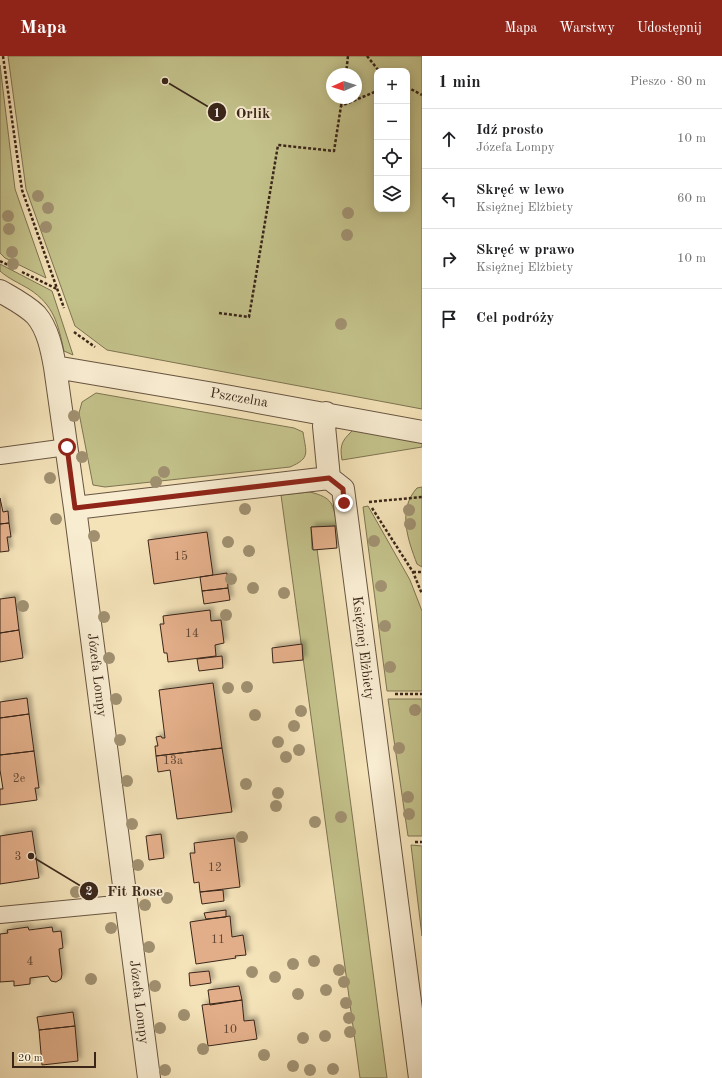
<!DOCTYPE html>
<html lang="pl">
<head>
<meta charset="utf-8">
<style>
  body { margin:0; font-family:"Old Standard TT",serif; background:#f2f2f2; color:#202124 }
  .controls { position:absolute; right:12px; top:12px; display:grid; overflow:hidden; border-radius:8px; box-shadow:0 2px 10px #0003 }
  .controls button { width:36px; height:36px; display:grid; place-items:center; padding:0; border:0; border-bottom:1px solid #e0e0e0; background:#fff; color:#202124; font:20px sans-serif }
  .compass { position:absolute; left:326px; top:12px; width:36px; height:36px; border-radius:50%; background:#fff; box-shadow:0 2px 10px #0003; rotate:267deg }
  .scale { position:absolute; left:12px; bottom:10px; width:84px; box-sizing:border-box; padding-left:4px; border:2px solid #3a2619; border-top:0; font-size:11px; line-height:14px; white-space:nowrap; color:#3a2619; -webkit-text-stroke:3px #f8ecd1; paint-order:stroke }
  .stop { position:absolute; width:12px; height:12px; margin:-9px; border:3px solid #8f2418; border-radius:50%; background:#fff }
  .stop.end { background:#8f2418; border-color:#fff; box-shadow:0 1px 4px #0008 }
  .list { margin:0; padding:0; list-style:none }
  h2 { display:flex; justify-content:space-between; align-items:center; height:52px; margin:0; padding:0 16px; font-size:17px }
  h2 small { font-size:13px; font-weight:400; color:#757577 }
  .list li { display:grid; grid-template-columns:26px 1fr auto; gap:12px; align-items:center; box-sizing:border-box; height:60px; padding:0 16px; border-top:1px solid #e0e0e0 }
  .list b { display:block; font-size:15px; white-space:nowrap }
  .list p { margin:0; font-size:13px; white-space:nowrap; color:#757577 }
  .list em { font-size:13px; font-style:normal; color:#757577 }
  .icon { flex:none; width:22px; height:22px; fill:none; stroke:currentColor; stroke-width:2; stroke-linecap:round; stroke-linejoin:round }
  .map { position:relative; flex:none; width:422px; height:1022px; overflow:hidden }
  header { display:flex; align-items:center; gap:24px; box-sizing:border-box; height:56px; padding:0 20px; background:#8f2418; color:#fff }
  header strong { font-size:19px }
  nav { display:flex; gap:22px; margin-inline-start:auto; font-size:14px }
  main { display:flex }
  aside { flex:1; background:#fff }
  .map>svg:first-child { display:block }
  .green { fill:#c3c18a; stroke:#7e7452; fill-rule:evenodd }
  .building { fill:#e2ae89; stroke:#3a2619; filter:url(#shadow) }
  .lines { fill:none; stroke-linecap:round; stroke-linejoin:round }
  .service-casing { stroke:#685541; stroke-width:18 }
  .minor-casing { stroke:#685541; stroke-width:24 }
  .path { stroke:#3a2619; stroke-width:2.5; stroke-dasharray:3 2; stroke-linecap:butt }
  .service { stroke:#f8ecd1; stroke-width:16 }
  .minor { stroke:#f8ecd1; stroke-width:22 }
  .tree { fill:#a09070 }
  .route { stroke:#8f2418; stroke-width:5 }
  .labels { text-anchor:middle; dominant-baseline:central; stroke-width:4; stroke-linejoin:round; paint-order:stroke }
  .number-label { font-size:12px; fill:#644835 }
  .street-label { font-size:14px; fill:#3a2619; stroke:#f8ecd1 }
  .leader { fill:none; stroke:#3a2619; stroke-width:1.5 }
  .callout-dot { fill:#3a2619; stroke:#f8ecd1; stroke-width:1.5 }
  .mark-label { font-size:12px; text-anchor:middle; font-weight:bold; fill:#fff }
  .callout-label { font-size:15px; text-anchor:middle; font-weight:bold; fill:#3a2619; stroke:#f8ecd1; stroke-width:4; stroke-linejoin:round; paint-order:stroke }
</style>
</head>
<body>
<header>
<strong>Mapa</strong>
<nav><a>Mapa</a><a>Warstwy</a><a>Udostępnij</a></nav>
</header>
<main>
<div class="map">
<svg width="422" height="1022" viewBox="0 0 422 1022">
  <defs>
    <filter id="shadow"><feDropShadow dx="3.5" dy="-3.5" stdDeviation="2" flood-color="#0004"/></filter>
  </defs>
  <rect width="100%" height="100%" fill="#f4e2b8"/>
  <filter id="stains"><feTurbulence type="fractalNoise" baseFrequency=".005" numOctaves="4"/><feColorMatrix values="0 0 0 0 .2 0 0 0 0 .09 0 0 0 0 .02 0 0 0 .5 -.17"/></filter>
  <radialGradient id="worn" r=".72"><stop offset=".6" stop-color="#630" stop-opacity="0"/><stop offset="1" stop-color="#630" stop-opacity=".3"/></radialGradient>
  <path class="green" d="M8,0H422V353L107,294L75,270L26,133ZM377,15H407V153H377ZM332,18H356V42H332Z
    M0,9L15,133L46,222L5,202L0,197Z
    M0,208L52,235L73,299L64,295C58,268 54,249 29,233C19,227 9,223 0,215Z
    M96,337L294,372L303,376C306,397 311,402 290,411L105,431L93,429L79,357L82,346Z
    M355,372L422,385V391L342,404C339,387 343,384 355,372Z
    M422,431V511L417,508C408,484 397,454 417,432Z
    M310,436C333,442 333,447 337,470L311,471L312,493H317L387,1022H360L281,439Z
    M368,450L410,524L422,555V635H387L363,451Z
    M388,643H422V780H408Z
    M411,789L422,790V880Z"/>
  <path class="building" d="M0,442L3,456L8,455L9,467L0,468Z
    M9,467L11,481H7L9,495L0,496V468Z
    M335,470L337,492L313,494L311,471Z
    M207,476L213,519L154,528L148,484Z
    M227,517L228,532L202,535L200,521Z
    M228,532L230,544L204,548L202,535Z
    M15,541L19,574L0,577V543Z
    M210,554L211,565L221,564L224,587L215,589L216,600L168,606L167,597H164L160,568H164L163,560Z
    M19,574L23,602L0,606V577Z
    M302,588L303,604L273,607L272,592Z
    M222,600L223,612L199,615L197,603Z
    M213,627L222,692L156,700L155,690H158L156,681L161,680L162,682H165L159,634Z
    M27,642L29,658L0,662V646Z
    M29,658L34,695L0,699V662Z
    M222,692L232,756L177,763L170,714L158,716L156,700Z
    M34,695L39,732H35L37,744L0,749V733H3L0,714V699Z
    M32,775L39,822L0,828V780Z
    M161,778L164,802L149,804L146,780Z
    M234,782L240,831L200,836L199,826L194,827L190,797H195L194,787Z
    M223,834L224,845L202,848L200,836Z
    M226,854V861L206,863L204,857Z
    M230,860L232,881L243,879L246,899L235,900L236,902L196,908L190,866Z
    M28,871L29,874L52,871L53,876L61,875L63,892L59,893L62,918L61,923L56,926L51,925L48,920L30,922V928L14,930V925L0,926V878L8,877L7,874Z
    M209,915L211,927L190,930L189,917Z
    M239,930L242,944L210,949L208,934Z
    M242,944L244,965L254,964L257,983L208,990L202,949Z
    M73,956L75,970L39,974L37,961Z
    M75,970L78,1005L42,1009L39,974Z"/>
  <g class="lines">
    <g class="service-casing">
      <path id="service" d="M0,400L67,391
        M0,859L126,847"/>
    </g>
    <g class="minor-casing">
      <path id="minor" d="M0,235C12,242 26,249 36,259C48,273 52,294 55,311L75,452L149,1022
        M55,311L220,339L422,376
        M326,357L324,370L329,422
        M75,452L329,422L343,433L420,1022"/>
    </g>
    <path class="path" d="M3,0L22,134L64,252
      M367,0L379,15
      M346,18L348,0
      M407,31L422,39
      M341,50L342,42
      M0,205L10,210
      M22,216L57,233
      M219,257L249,261L278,89L334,95L341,50L377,35
      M74,276L95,291
      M369,446L422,441
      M372,452L413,516L422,538
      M413,516H422
      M395,638H422
      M415,786H422"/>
    <use href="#service" class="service"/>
    <use href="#minor" class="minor"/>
  </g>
  <g class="tree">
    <circle cx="38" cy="140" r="6"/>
    <circle cx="48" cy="152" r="6"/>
    <circle cx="348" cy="157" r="6"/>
    <circle cx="8" cy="160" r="6"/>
    <circle cx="46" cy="171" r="6"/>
    <circle cx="9" cy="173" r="6"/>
    <circle cx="347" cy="179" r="6"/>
    <circle cx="12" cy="196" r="6"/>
    <circle cx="13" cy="208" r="6"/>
    <circle cx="341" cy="268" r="6"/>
    <circle cx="74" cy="360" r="6"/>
    <circle cx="82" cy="401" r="6"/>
    <circle cx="164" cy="416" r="6"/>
    <circle cx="50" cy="422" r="6"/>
    <circle cx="156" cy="426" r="6"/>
    <circle cx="245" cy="453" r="6"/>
    <circle cx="409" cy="454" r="6"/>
    <circle cx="56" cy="463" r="6"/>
    <circle cx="410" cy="468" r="6"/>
    <circle cx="94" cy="480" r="6"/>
    <circle cx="374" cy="485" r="6"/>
    <circle cx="228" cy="486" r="6"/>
    <circle cx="249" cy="495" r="6"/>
    <circle cx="231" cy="523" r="6"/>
    <circle cx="381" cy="530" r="6"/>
    <circle cx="253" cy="532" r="6"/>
    <circle cx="284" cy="537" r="6"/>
    <circle cx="23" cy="550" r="6"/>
    <circle cx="226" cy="559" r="6"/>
    <circle cx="104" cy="561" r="6"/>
    <circle cx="385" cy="570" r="6"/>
    <circle cx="109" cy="602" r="6"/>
    <circle cx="390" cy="611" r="6"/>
    <circle cx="247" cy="631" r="6"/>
    <circle cx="228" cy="632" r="6"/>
    <circle cx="116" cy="643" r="6"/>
    <circle cx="415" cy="654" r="6"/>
    <circle cx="301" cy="655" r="6"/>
    <circle cx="255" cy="659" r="6"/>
    <circle cx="294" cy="670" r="6"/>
    <circle cx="120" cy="684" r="6"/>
    <circle cx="278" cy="686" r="6"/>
    <circle cx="399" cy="692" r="6"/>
    <circle cx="299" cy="694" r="6"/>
    <circle cx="286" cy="701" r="6"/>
    <circle cx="127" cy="725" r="6"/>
    <circle cx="246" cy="728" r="6"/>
    <circle cx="278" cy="737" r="6"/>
    <circle cx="408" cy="741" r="6"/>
    <circle cx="276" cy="750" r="6"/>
    <circle cx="409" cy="758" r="6"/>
    <circle cx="341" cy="761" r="6"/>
    <circle cx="315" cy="766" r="6"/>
    <circle cx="132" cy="768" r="6"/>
    <circle cx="242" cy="781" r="6"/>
    <circle cx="138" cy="809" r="6"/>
    <circle cx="92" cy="835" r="6"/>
    <circle cx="76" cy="836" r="6"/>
    <circle cx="167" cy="842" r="6"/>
    <circle cx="145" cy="849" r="6"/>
    <circle cx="111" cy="872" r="6"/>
    <circle cx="149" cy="891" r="6"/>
    <circle cx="314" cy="905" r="6"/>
    <circle cx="293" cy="908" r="6"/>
    <circle cx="339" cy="914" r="6"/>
    <circle cx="252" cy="916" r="6"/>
    <circle cx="275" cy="921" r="6"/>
    <circle cx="91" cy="923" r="6"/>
    <circle cx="344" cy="926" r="6"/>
    <circle cx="155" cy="930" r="6"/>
    <circle cx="326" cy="934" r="6"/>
    <circle cx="298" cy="938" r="6"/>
    <circle cx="346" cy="947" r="6"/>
    <circle cx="184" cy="959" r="6"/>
    <circle cx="349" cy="962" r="6"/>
    <circle cx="160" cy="972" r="6"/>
    <circle cx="350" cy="976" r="6"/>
    <circle cx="325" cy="980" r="6"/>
    <circle cx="303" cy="982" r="6"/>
    <circle cx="203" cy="993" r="6"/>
    <circle cx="264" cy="999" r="6"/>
    <circle cx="293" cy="1010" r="6"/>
    <circle cx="333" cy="1013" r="6"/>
    <circle cx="165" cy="1014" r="6"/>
    <circle cx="310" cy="1014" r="6"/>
  </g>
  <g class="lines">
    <path class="route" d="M67,391L75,452L329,422L343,433L344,447"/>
  </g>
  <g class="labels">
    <g class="number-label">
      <text x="181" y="501">15</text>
      <text x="192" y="578">14</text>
      <text x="173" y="705">13a</text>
      <text x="19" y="723">2e</text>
      <text x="18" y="801">3</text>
      <text x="215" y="812">12</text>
      <text x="218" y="884">11</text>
      <text x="30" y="906">4</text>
      <text x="230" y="974">10</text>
    </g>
    <g class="street-label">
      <text transform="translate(239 342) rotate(10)">Pszczelna</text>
      <text transform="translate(363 592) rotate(83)">Księżnej Elżbiety</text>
      <text transform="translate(97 619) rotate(83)">Józefa Lompy</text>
      <text transform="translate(139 946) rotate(83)">Józefa Lompy</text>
    </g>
  </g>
  <path class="leader" d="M165 25L217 56M31 800L89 835"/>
  <g class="callout-dot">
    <circle cx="165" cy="25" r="4"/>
    <circle cx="31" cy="800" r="4"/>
    <circle cx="217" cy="56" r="10"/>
    <circle cx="89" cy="835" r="10"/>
  </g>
  <g class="mark-label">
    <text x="217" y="61">1</text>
    <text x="89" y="839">2</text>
  </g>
  <g class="callout-label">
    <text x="253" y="62">Orlik</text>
    <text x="135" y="840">Fit Rose</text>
  </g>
  <rect width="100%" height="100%" filter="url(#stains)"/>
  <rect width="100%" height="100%" fill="url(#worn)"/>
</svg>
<div class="controls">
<button>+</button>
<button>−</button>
<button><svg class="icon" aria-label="locate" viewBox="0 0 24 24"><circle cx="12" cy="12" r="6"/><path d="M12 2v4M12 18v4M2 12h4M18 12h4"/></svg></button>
<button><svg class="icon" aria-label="layers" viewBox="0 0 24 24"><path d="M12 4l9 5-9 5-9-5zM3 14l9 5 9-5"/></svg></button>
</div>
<svg class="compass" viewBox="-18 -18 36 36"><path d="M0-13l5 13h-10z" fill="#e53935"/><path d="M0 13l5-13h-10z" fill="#757577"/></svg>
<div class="scale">20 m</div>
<div class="stop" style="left:67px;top:391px"></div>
<div class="stop end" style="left:344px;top:447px"></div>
</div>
<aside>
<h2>1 min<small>Pieszo · 80 m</small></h2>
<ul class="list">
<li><svg class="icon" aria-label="ahead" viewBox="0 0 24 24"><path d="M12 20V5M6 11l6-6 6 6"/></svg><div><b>Idź prosto</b><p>Józefa Lompy</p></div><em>10 m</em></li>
<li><svg class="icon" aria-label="left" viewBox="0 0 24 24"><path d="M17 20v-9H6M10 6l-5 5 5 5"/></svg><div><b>Skręć w lewo</b><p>Księżnej Elżbiety</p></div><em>60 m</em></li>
<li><svg class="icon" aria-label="right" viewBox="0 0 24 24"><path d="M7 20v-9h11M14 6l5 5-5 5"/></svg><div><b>Skręć w prawo</b><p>Księżnej Elżbiety</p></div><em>10 m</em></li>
<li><svg class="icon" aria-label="arrive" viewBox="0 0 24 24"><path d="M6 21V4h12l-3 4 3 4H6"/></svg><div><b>Cel podróży</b></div></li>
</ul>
</aside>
</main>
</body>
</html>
